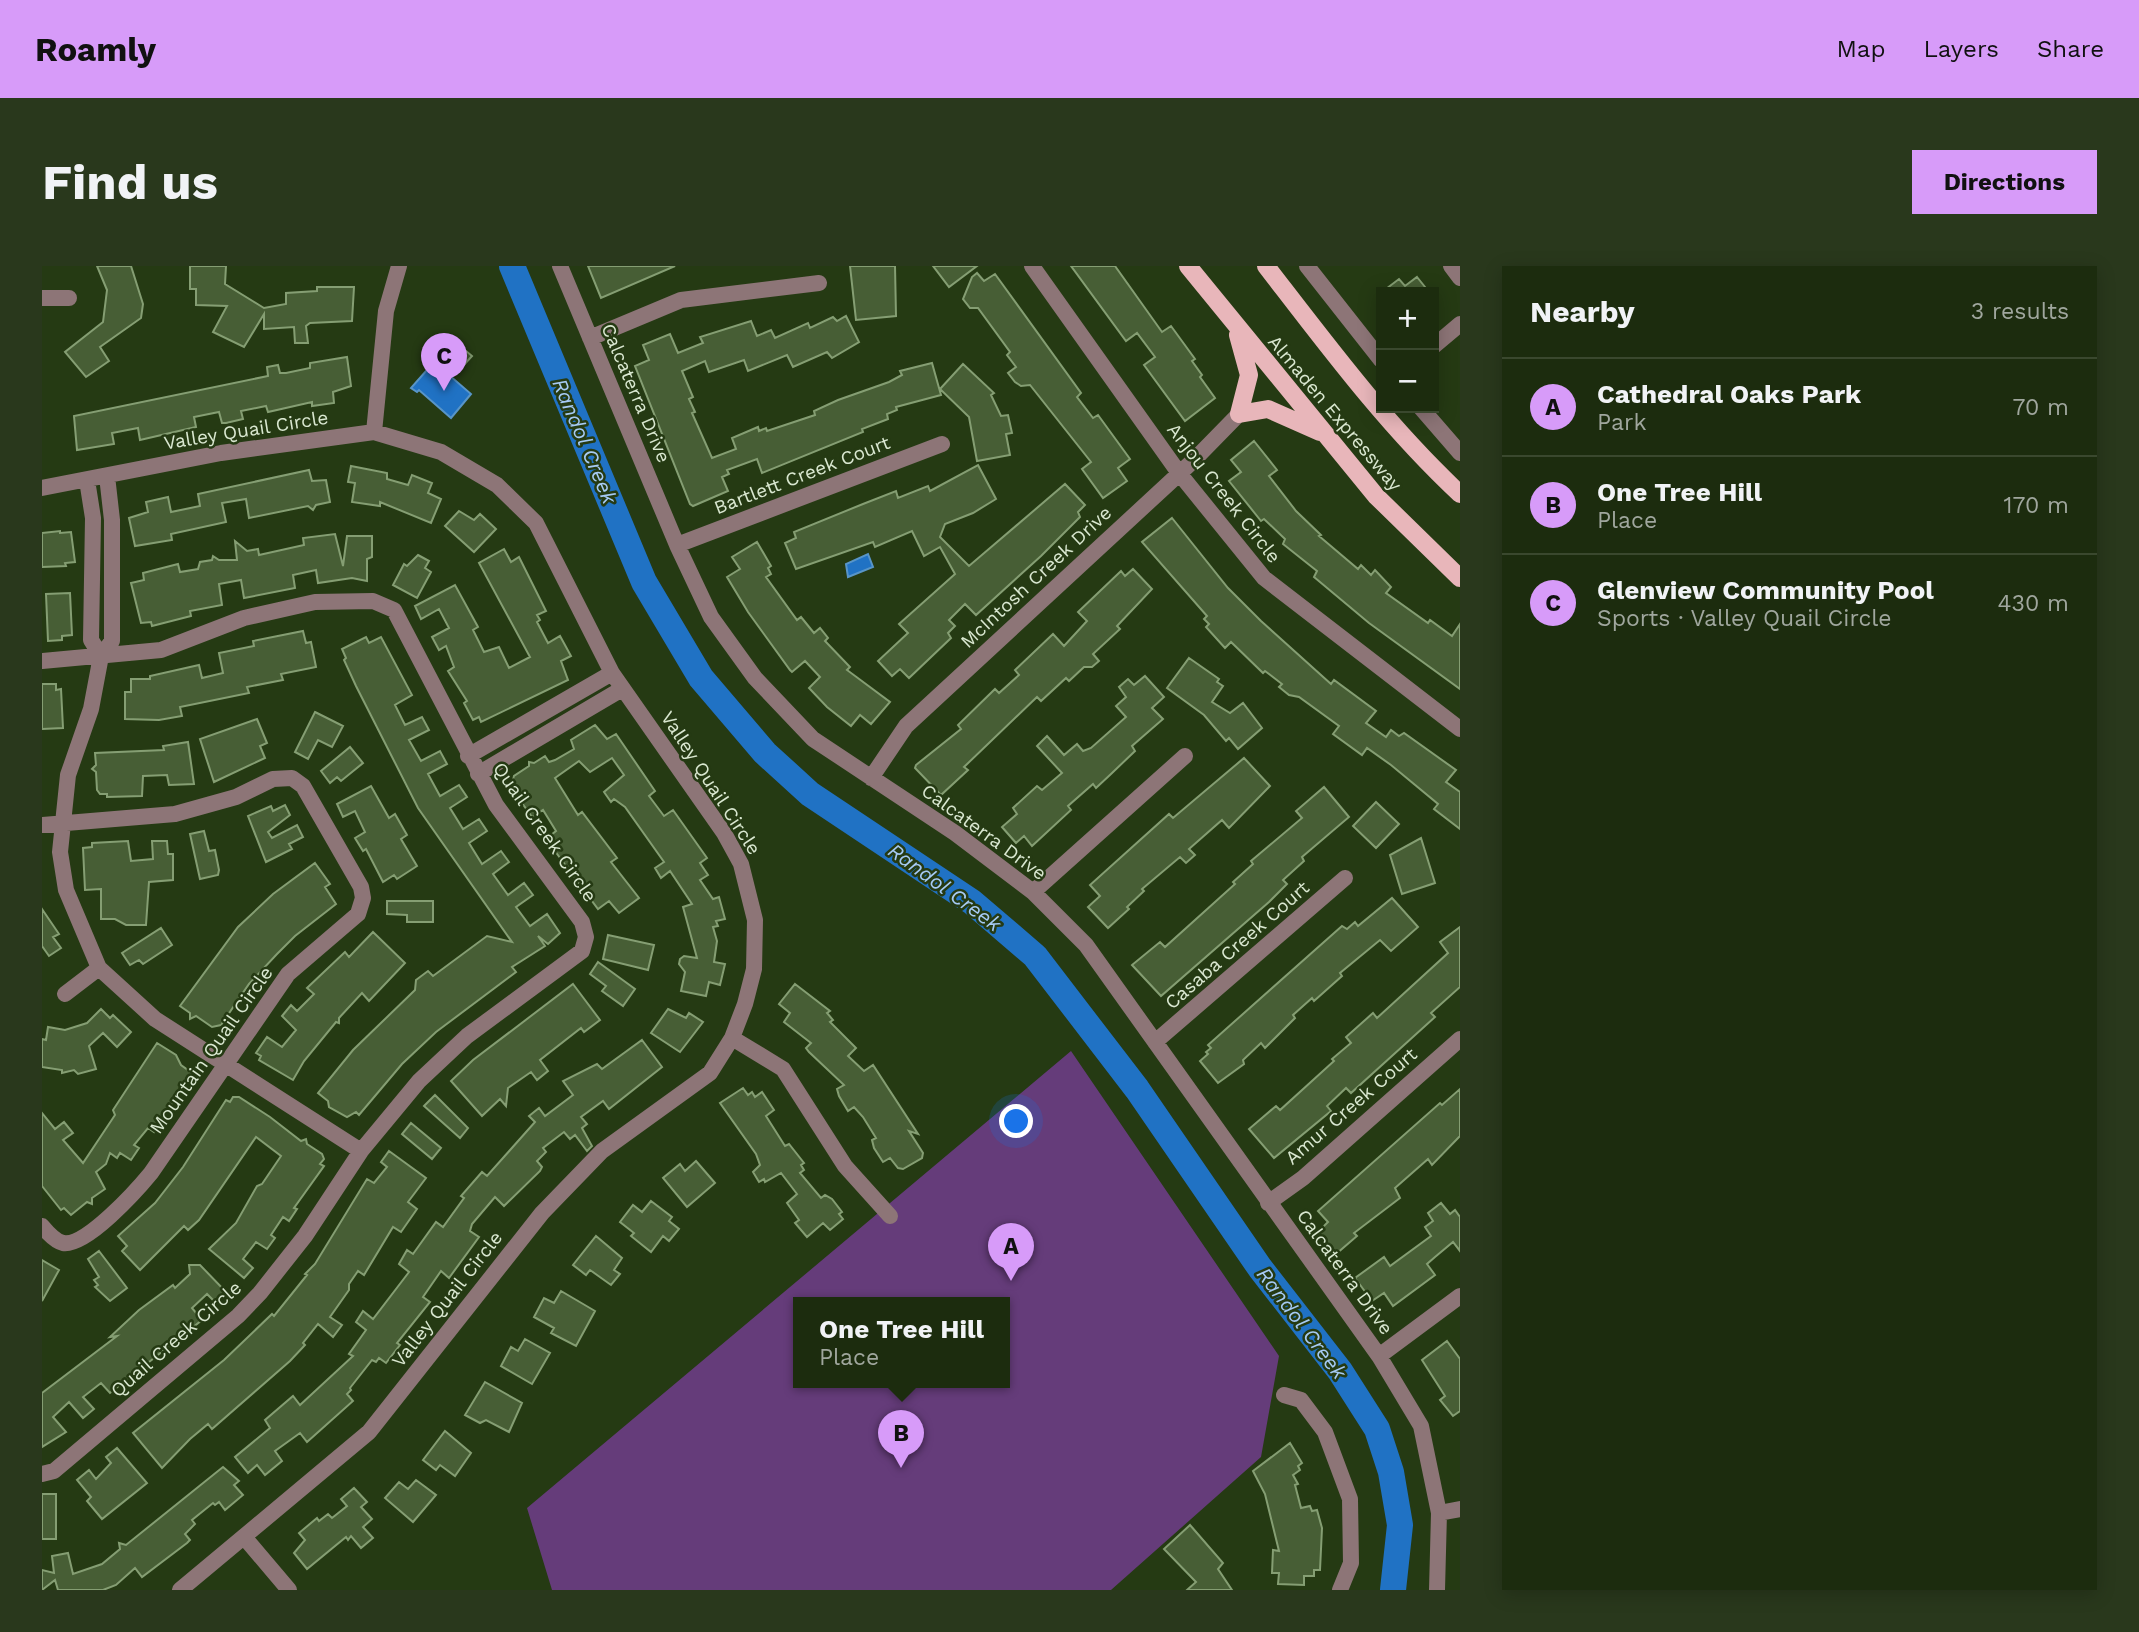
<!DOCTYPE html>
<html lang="en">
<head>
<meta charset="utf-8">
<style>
  body { margin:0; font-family:"Work Sans",sans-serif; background:#29381c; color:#f1f3f6 }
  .controls { position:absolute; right:21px; top:21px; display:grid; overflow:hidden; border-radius:0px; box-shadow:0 4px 18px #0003 }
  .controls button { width:63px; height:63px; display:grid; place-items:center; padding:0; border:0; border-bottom:2px solid #3a482e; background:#1c2c0e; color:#f1f3f6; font:35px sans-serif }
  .you { position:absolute; left:975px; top:856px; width:24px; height:24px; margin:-18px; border:5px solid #fff; border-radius:50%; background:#1a73e8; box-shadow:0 0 0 10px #1a73e833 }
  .badge { display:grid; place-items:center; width:46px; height:46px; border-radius:50%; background:#d79bf9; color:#111; font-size:23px; font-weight:700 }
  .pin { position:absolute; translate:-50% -58px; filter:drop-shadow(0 2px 4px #0008) }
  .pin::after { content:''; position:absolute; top:37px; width:24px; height:21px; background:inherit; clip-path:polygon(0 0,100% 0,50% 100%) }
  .popup { position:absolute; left:751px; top:1031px; width:217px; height:91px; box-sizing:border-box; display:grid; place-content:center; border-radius:0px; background:#1c2c0e; filter:drop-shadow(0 2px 5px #0005); font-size:23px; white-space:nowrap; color:#a0a79e }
  .popup b { font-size:26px; color:#f1f3f6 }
  .popup::after { content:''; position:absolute; left:50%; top:100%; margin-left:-14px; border:14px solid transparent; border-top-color:#1c2c0e }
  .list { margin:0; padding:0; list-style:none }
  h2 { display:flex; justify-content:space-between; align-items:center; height:91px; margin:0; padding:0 28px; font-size:30px }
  h2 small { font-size:23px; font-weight:400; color:#a0a79e }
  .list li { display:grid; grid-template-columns:46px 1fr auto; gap:21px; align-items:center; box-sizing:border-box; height:98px; padding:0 28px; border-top:2px solid #3a482e }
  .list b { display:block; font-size:26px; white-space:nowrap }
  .list p { margin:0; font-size:23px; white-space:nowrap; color:#a0a79e }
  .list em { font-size:23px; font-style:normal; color:#a0a79e }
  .map { position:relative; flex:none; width:1418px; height:1324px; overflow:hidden; border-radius:0px }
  header { display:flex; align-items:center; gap:42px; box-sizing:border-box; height:98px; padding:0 35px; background:#d79bf9; color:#111 }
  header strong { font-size:33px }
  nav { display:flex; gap:38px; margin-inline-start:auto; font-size:24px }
  .intro { display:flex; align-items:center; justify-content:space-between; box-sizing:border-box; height:168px; padding:0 42px }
  h1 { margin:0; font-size:49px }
  .button { padding:18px 32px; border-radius:0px; background:#d79bf9; color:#111; font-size:24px; font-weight:700 }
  main { display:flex; gap:42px; padding:0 42px }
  aside { flex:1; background:#1c2c0e; border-radius:0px; box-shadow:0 4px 18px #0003 }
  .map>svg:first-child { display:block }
  .green { fill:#653c7a; fill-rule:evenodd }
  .water { fill:#2072c4; stroke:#5895c8; stroke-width:2 }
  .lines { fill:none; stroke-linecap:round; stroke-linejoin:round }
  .river { stroke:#2072c4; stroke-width:26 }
  .building { fill:#475e35; stroke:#859e73; stroke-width:2 }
  .minor { stroke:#8d7577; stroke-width:16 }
  .major { stroke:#e8b6ba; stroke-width:18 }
  .labels { text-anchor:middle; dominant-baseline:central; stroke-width:5; stroke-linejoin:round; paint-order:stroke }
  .street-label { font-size:19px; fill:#dae8d1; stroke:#253a13 }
  .water-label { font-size:21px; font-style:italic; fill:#a6caf4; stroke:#253a13 }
</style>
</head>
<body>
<header>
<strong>Roamly</strong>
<nav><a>Map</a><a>Layers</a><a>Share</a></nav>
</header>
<div class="intro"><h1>Find us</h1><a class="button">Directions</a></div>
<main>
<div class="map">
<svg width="1418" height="1324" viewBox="0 0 1418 1324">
  <rect width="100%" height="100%" fill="#253a13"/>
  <path class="green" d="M1029,785L1237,1090L1219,1191L1069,1324H510L485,1242ZM756,1036H962V1116H756Z"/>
  <path class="water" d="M392,96L429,128L409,152L377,124L375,126L369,122Z
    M826,288L831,301L806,311L804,298Z"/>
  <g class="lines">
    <path class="river" d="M470,0L602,316L659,412L723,487L768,528L930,636L993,690L1095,823L1218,1002L1298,1105L1335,1163L1349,1206L1358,1259L1351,1324"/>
  </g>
  <path class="building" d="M55,0H89L101,38L99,52L58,81L67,95L44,111L23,86L61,56L65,24Z
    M148,0H184L183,18L222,42L244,38V27L275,25V21H312L310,55L268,57L264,60L266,77H253L252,61L222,63V48L202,81L171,66L185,40L154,39V23H148Z
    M546,0H633L559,32Z
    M808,0H853L854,50L814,54Z
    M891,0H935L907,21Z
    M1029,0H1073L1120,66L1129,60L1153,93L1150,95L1160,109L1158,111L1173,132L1143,155L1102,99L1113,91L1095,67L1084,75Z
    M935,7L942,15L953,8L1039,127L1035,131L1051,152L1056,149L1088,193L1076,202L1085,215L1061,232L1040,203L1049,196L988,119L979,120L973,116L966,107L974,101L965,89L968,86L936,42H928L921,33L930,11Z
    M1375,11L1387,26H1340L1357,13L1363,20Z
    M804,50L817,76L790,92L785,86L751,101L745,89L706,105L702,94L667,106L663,95L640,105L651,131L647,133L653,146L650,147L670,192L694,183L690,172L716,161L717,165L724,162L725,165L773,149L772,145L796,134L847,116L860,109L858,105L890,97L899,129L854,141L855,144L845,148L846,153L820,163L821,166L720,207L715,193L685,204L687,208L680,211L686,225L651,240L648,238L593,100L607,94L601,79L628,68L636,87L661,77L658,71L709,55L715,70L729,64L733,72L766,57L768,62L791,51L795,55Z
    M410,73L430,90L420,101L412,94L405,101L397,93Z
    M305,91L309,120L291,126L292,137L270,140V136L226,146L224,140L199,145L201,153L184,157H180L177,146L152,151L154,161L98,174L96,162L70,167L72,178L35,184L32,150L226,110L225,101L236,99L238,107H244L268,102V97Z
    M921,98L952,127L949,129L959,150L966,149L970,167L964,168L968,189L935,195L927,151L898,123Z
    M1212,175L1235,204L1227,210L1254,245L1279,269L1277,270L1316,303L1319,299L1329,309L1333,304L1349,321L1344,327L1386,357L1388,354L1410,370L1418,358V423L1327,357L1272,311L1275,305L1241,278L1243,273L1222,253L1219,255L1187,215L1199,206L1189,194Z
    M936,199L954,233L931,247L903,258L898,271L927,300L1023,218L1043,239L1036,246L1038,251L999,290L934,349L923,338L907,354L913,360L906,367L909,372L867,412L858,403L850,410L836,395L866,367L857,358L913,308L898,281L882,290L870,265L833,281L831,276L754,303L743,277L754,272L752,266L821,238L854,225L856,232L886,220L888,225Z
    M309,200L345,207V213L366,219L370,209L390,217L386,227L399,233L389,257L338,236V240L310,236L313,217L306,216Z
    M267,204L270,215L284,214L288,236L274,239L271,244L266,240L207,252L204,233L180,237L184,256L129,268L130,274L93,280L87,252L106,246L104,236L126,231L129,246L158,240L156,228Z
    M417,245L432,254L438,248L454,263L432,286L403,260Z
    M1130,252L1186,322L1219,355L1289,418L1292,414L1334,445L1324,457L1344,471L1349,464L1357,470L1362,467L1414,504L1404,516L1418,526V563L1392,543L1396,538L1349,499L1325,482L1320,489L1291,468L1297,460L1257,431L1247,429L1237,421L1240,418L1223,405L1221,407L1189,376L1183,382L1164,361L1167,358L1162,353L1165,350L1100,276Z
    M18,265V267L29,266L33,296L23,297L24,300L0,301V267Z
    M293,268L301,300L305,270H330V291L325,293V315L310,312L276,317L274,304L251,309L253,322L202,332L199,314L177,318L180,339L148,345L149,350L110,360L109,356L99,357L89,317L102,314L101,307L136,298L138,306L156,303L158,296L170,294L171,290L177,294H195L193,275L205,285L216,283L217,289L262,279L261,272Z
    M715,276L729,300L726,302L729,308L724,311L755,354L759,351L772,367L778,362L786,372L783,375L808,401L805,404L848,436L829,458L818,449L809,460L785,441L767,422L778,411L763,395L750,406L748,404L706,346L685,311L698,303L690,291Z
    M462,283L469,296L477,291L504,345L495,349L498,354L495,356L506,377L518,370L529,390L519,395L526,414L439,456L437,451L431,454L422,437L425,435L406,405L412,401L404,380L397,384L390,371L407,362L397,343L379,353L373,340L413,319L436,361L431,364L442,386L457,381L467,402L488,391L437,297Z
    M376,289L387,295L383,302L389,306L375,332L351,319L362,298L365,300Z
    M1091,303L1110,323L1075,360L1078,363L1051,388L1057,395L1050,401H1042L1027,415L1024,412L999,435L995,431L922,501L926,504L899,529L873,502L874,499L919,463L916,459L953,423L957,427L977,409L973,404L1011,368L1022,380L1045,355L1036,346L1079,305L1083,310Z
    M28,327L30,369L20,370V374L6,375L4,328Z
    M261,365L264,377L269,376L274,401L239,408L241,414L205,421L207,427L138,441L140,450L117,454L83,453V426H89V413H108V410L157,399L160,412L181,407L177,387L212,380L211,375Z
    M324,371L327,377L339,371L370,429L353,439L363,459L380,451L387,464L367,474L379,495L398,485L405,498L386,508L398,530L417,519L425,531L408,542L421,563L437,553L445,565L427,577L440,598L459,585L467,596L451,608L466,629L482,617L491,629L474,641L488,660L505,648L518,667L506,678L496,670L503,680L470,701L474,706L394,766L360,798L317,849L314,846L305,851L287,841L286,835L276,827L311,784L373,724L374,714L386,705L391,710L445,670L470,676L376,542L314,420L302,394L304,392L300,383Z
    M1147,392L1177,413L1175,416L1181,420L1170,436L1188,447L1201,437L1220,462L1196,483L1187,472L1184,475L1162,449L1125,422Z
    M1103,410L1122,431L1110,442L1121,453L1090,480L1093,485L1069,508L1054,522L1051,518L1026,540L1029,544L990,580L982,570L974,577L960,561L975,548L971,542L995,520L1000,524L1020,507L995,480L1005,470L1022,489L1035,478L1041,485L1049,482L1084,451L1074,440L1084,431L1077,421L1086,413L1092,419Z
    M0,418H14V424L19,423L21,462L0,463Z
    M273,446L301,460L290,481L276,474L266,493L253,486Z
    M215,453L225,477L218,480L223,492L172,516L158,473Z
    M553,459L565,473L574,468L613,525L607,530L622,550L631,544L665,592L658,597L666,609L658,614L671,633L677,631L683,653L674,655L676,660L671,661L675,675L672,696L683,698L678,719L667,716L664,730L639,725L643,706L637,698L638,693L642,690L655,692L641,641L650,638L628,605L619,612L613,602L622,596L583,541L572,533L569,536L562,526L582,509L570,492L548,506L537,495L513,512L536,549L540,546L575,592L569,596L597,632L577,647L567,635L556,643L504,573L514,565L501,544L490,551L470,523L474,521L470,516L472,510L487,500V496L492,497L503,490L507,496L513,494L532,483L529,474Z
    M146,476L152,518L127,519L125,509L101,510L100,530L65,531V528H58L55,524L54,506L50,503L54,499L53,487L122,484L121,480Z
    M308,481L321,497L299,515L295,511L288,517L279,505Z
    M1202,492L1228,520L1187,562L1180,554L1147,583L1153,589L1144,597L1138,591L1100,623L1102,625L1085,641L1087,643L1066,662L1046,641L1058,630L1048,619L1127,548L1131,552Z
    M329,520L347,552L353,548L365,569L359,573L375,600L355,613L352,609L341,616L324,583L321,585L313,572L323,566L313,545L301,551L295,538Z
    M1282,521L1307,551L1260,591L1262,595L1241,614L1245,618L1227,636L1119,730L1090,699L1118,676L1123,681L1193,618L1191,616L1211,598L1209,595L1260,552L1254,545Z
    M1334,536L1357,558L1334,582L1311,560Z
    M243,539L248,549L226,566L230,572L255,559L261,571L247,578L250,583L224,596L206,550L229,540L231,545Z
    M162,565L167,585L173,584L177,604L176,609L158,613L148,568Z
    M1379,572L1393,617L1360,628L1348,589Z
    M86,575L89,595L111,593L110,575H125L126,588H131V614L107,616L104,659H84L73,653H59V623L43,624L41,582L50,581V577Z
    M273,597L288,618L283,621L294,638L253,670L235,688L207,718L179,759L170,761L154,750L148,753V747L138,740L196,661L231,628Z
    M1350,632L1376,661L1349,685L1338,674L1298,707L1300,710L1272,735L1270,732L1251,749L1253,752L1223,782L1219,777L1201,794L1202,798L1176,817L1158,795L1166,788L1164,786L1169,782L1166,779L1300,660L1305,663L1313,656L1316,660Z
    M345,635H391V656H365V649L345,648Z
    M0,643L17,668L11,671L19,682L7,690L0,680Z
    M1418,661V721L1389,747L1393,751L1309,827L1304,822L1285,840L1289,845L1232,892L1207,863L1234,840L1238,844L1292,795L1290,793L1309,777L1304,771L1331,747L1335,752L1406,687L1398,676Z
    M119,662L130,679L101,698L97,694L88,699L80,687Z
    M331,666L363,697L327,735L320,727L297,752V757L294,756L262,795L251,814L217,794L219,790L214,787L225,771L240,781L254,764L240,750L249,739L255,745L272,728L265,722L303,686L307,691Z
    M566,669L612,679L606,704L561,693Z
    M556,696L593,723L581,740L560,725L564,720L548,708Z
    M531,718L558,754L542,766L539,762L498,794L506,805L495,814L489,806L466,822L464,840L458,833L440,850L409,815L431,794Z
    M753,718L788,745L785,747L791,754L788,756L814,782L806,790L822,805L831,799L876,868L867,865L881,887L880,892L861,903L856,902L848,892L841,896L832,882L830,874L834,872L821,851L812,841L806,845L797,830L795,823L802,819L767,786L764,782L769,777L742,756L748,747L737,738Z
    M59,743L68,752L71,749L89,766L75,781L61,767L47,780L54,803L36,808L32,804L20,807V804L0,801V773L4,774L6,761L23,764L45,757Z
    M626,743L644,752L647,747L661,756L638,786L609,767Z
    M600,774L620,801L567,843L561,835L539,851L545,858L540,862L550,880L545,885L533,869L528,873L522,866L501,882L504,886L495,895L500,901L498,905L462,940L453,931L430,958L428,965L437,971L407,1012L399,1005L381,1031L388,1036L355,1077L358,1079L344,1097L337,1092L334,1096L330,1094L308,1122L309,1124L305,1128L311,1135L265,1176L258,1167L233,1185L240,1195L223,1209L215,1199L206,1207L193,1191L228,1162L223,1154L251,1130L258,1139L311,1090L307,1088L324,1064L314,1056L321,1045L331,1053L367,1006L357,998L365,984L371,988L394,956L401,961L422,932L419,930L440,906L445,910L493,856L487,850L497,842L503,850L531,829L521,815L555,798L560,803Z
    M115,777L134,789L139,799L150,807L112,866L106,862L92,879L97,882L89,894L78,887L75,892L68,887L64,898L54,906L63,923L50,932V938L45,936L29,949L22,942L19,944L0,920V847L13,863L22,856L31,867L21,874L41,897L73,849L71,844Z
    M701,822L706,829L710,826L713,831L720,826L732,844L724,850L743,880L747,878L762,897L759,899L762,904L758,907L779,932L783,929L790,933L800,946L797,948L801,953L788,964L781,957L765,971L753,957L757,954L745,937L755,928L739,907L723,916L722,913L717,916L711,906L718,899L714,888L678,837Z
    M1418,823V870L1390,899L1386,893L1353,922L1358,932L1312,967L1315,970L1294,988L1275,967L1286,956L1276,945L1398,837L1400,839Z
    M393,829L426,862L418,872L382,840Z
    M191,831H197L228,851L259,875L264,873L265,878L280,888L282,893L278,898L282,900L252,942L255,943L247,955L241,951L229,969L233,972L225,983L214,976L201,993L211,1002L202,1012L167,983L194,957L215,920L220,918L239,890L214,871L157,954L146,964L142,960L98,1004L80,985L85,980L76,970L113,937L141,901L184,834L188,836Z
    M369,857L399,882L390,893L360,868Z
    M347,885L384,912L366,936L375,943L359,966L351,961L322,1009L316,1005L307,1018V1024L288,1051L300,1059L291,1071L276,1058L261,1077L263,1079L248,1095L170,1163L166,1158L148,1173L120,1202L91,1167L182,1094L230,1048L232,1050L265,1009L263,1008L273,998L325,913L332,917L345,901L339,896Z
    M654,895L673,917L645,941L621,912L638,898L643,905Z
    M609,935L630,951L627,955L637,963L627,975L621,970L609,986L589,970L592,967L578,956L591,939L600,946Z
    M1399,937L1408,948L1413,944L1418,951V985L1411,976L1393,991L1385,998L1393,1009L1351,1040L1342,1027L1330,1035L1313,1012L1342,991L1348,1000L1389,970L1383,961L1391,955L1386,947Z
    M554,970L580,992L572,1004L578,1008L569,1019L548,1004L544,1009L531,999Z
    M57,985L85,1022L68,1035L53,1021L56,1019L52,1014L57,1011L46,993Z
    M0,994L17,1004L0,1035Z
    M147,999H158L185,1027L174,1037L165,1028L150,1042L160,1054L68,1127L59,1117L41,1131L52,1143L41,1152L27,1136L11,1151L24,1166L0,1181V1127L75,1070L68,1071L97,1044L131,1019L133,1022L148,1008Z
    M519,1025L553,1045L534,1080L509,1067L512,1062L492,1051L502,1032L512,1037Z
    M483,1073L508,1087L490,1118L459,1100L469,1081L476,1085Z
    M1405,1075L1418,1093V1145L1411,1150L1398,1134L1403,1130L1380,1094Z
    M443,1116L480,1137L467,1166L444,1154L438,1157L423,1149Z
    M403,1165L429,1187L413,1210L398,1199L394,1204L381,1194Z
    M1248,1177L1260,1197L1256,1200L1258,1204L1251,1209L1256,1218L1253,1219L1259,1242L1268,1240L1270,1245L1275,1244L1280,1262L1278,1304H1272V1310H1262V1319L1236,1318L1237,1307H1230L1231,1284L1237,1285L1223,1228L1211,1205Z
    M75,1182L105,1217L60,1253L45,1235L49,1231L35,1214L47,1204L54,1213L69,1197L64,1191Z
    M181,1201L197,1215L192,1219L201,1229L183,1244L177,1236L173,1239L171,1237L150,1254L153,1258L143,1268L148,1274L145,1277L100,1311L93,1302L74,1319L61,1324H16L13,1314L0,1324V1304L12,1307L10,1290L26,1287L31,1308L60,1298L78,1283L77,1277L84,1279Z
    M374,1214L394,1229L371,1256L343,1232L357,1216L366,1223Z
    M312,1222L325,1236L319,1241L330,1253L321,1261L331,1272L319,1282L309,1270L306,1274L304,1271L265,1303L252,1287L263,1274L257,1267L275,1252L277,1255L286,1248L290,1252L305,1240L299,1233Z
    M0,1228H14V1273H0Z
    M1148,1259L1181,1297L1176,1303L1190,1324H1145L1154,1316L1122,1283Z"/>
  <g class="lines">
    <path class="minor" d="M518,0L635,279L669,351L713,412L771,473L913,567L991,626L1044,679L1337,1090L1379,1160L1397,1247L1395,1324
      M990,0L1137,207L1222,312L1418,463
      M1265,0L1339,94
      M1409,0L1418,12
      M0,32H27
      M548,72L639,34L777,17
      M1392,80L1418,58
      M1379,142L1418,187
      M332,166L344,45L357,0
      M65,210L70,254V375L59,390L49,443L26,509L18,586L24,624L57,702L113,753L319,885
      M45,214L51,252L49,374L59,390
      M0,222L179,187L332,166L399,186L455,219L494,257L570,407L682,567L699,598L713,654L712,703L703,738L690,772L668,807L560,885L500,947L327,1166L138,1324
      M635,279L900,178
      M0,395L119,384L202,352L273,336L331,335L352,344L454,539L540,656L544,671L540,685L425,770L377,815L319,885L263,970L218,1027L196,1050L12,1205L0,1208
      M426,490L570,407
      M436,508L580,423
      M829,512L864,460L1152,194L1197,148
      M0,559L133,548L194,531L231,513L250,512L261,520L319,621L321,632L316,648L246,708L109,907C95,924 44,981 21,977C13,975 5,966 0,960
      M991,626L1143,490
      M23,728L57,702
      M690,772L741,803L803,900L848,950
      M1113,776L1303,612
      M1226,937L1261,912L1418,773
      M1337,1090L1418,1030
      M1242,1129L1259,1134L1283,1166L1308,1233L1309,1297L1298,1324
      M1397,1247L1418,1243
      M203,1272L247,1324"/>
    <path class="major" d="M1146,0L1334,230L1418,312
      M1224,0C1285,79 1345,160 1418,228
      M1196,69L1207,109L1197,148
      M1197,148L1226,143L1278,166"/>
  </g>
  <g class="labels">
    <g class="street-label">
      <text transform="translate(594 127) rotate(67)">Calcaterra Drive</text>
      <text transform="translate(1293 147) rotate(50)">Almaden Expressway</text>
      <text transform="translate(204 164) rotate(-9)">Valley Quail Circle</text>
      <text transform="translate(760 209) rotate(-21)">Bartlett Creek Court</text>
      <text transform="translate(1182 227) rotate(52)">Anjou Creek Circle</text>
      <text transform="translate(994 311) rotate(-43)">McIntosh Creek Drive</text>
      <text transform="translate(669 517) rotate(57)">Valley Quail Circle</text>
      <text transform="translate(503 566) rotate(55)">Quail Creek Circle</text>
      <text transform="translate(942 566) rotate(36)">Calcaterra Drive</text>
      <text transform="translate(1195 679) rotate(-41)">Casaba Creek Court</text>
      <text transform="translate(169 784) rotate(-55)">Mountain Quail Circle</text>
      <text transform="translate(1309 840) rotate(-41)">Amur Creek Court</text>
      <text transform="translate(1303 1006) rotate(54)">Calcaterra Drive</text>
      <text transform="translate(405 1033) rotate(-52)">Valley Quail Circle</text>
      <text transform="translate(134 1073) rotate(-41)">Quail Creek Circle</text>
    </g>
    <g class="water-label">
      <text transform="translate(543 175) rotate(67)">Randol Creek</text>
      <text transform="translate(903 621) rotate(36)">Randol Creek</text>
      <text transform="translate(1260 1057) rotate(53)">Randol Creek</text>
    </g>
  </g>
</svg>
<div class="controls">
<button>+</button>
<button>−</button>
</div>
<div class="you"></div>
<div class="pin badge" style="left:969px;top:1015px">A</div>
<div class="pin badge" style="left:859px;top:1202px">B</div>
<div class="popup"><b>One Tree Hill</b>Place</div>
<div class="pin badge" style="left:402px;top:125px">C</div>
</div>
<aside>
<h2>Nearby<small>3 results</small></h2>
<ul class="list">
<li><span class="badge">A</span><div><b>Cathedral Oaks Park</b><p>Park</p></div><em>70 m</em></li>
<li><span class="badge">B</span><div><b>One Tree Hill</b><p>Place</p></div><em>170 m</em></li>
<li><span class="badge">C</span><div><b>Glenview Community Pool</b><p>Sports · Valley Quail Circle</p></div><em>430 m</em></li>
</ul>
</aside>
</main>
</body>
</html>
